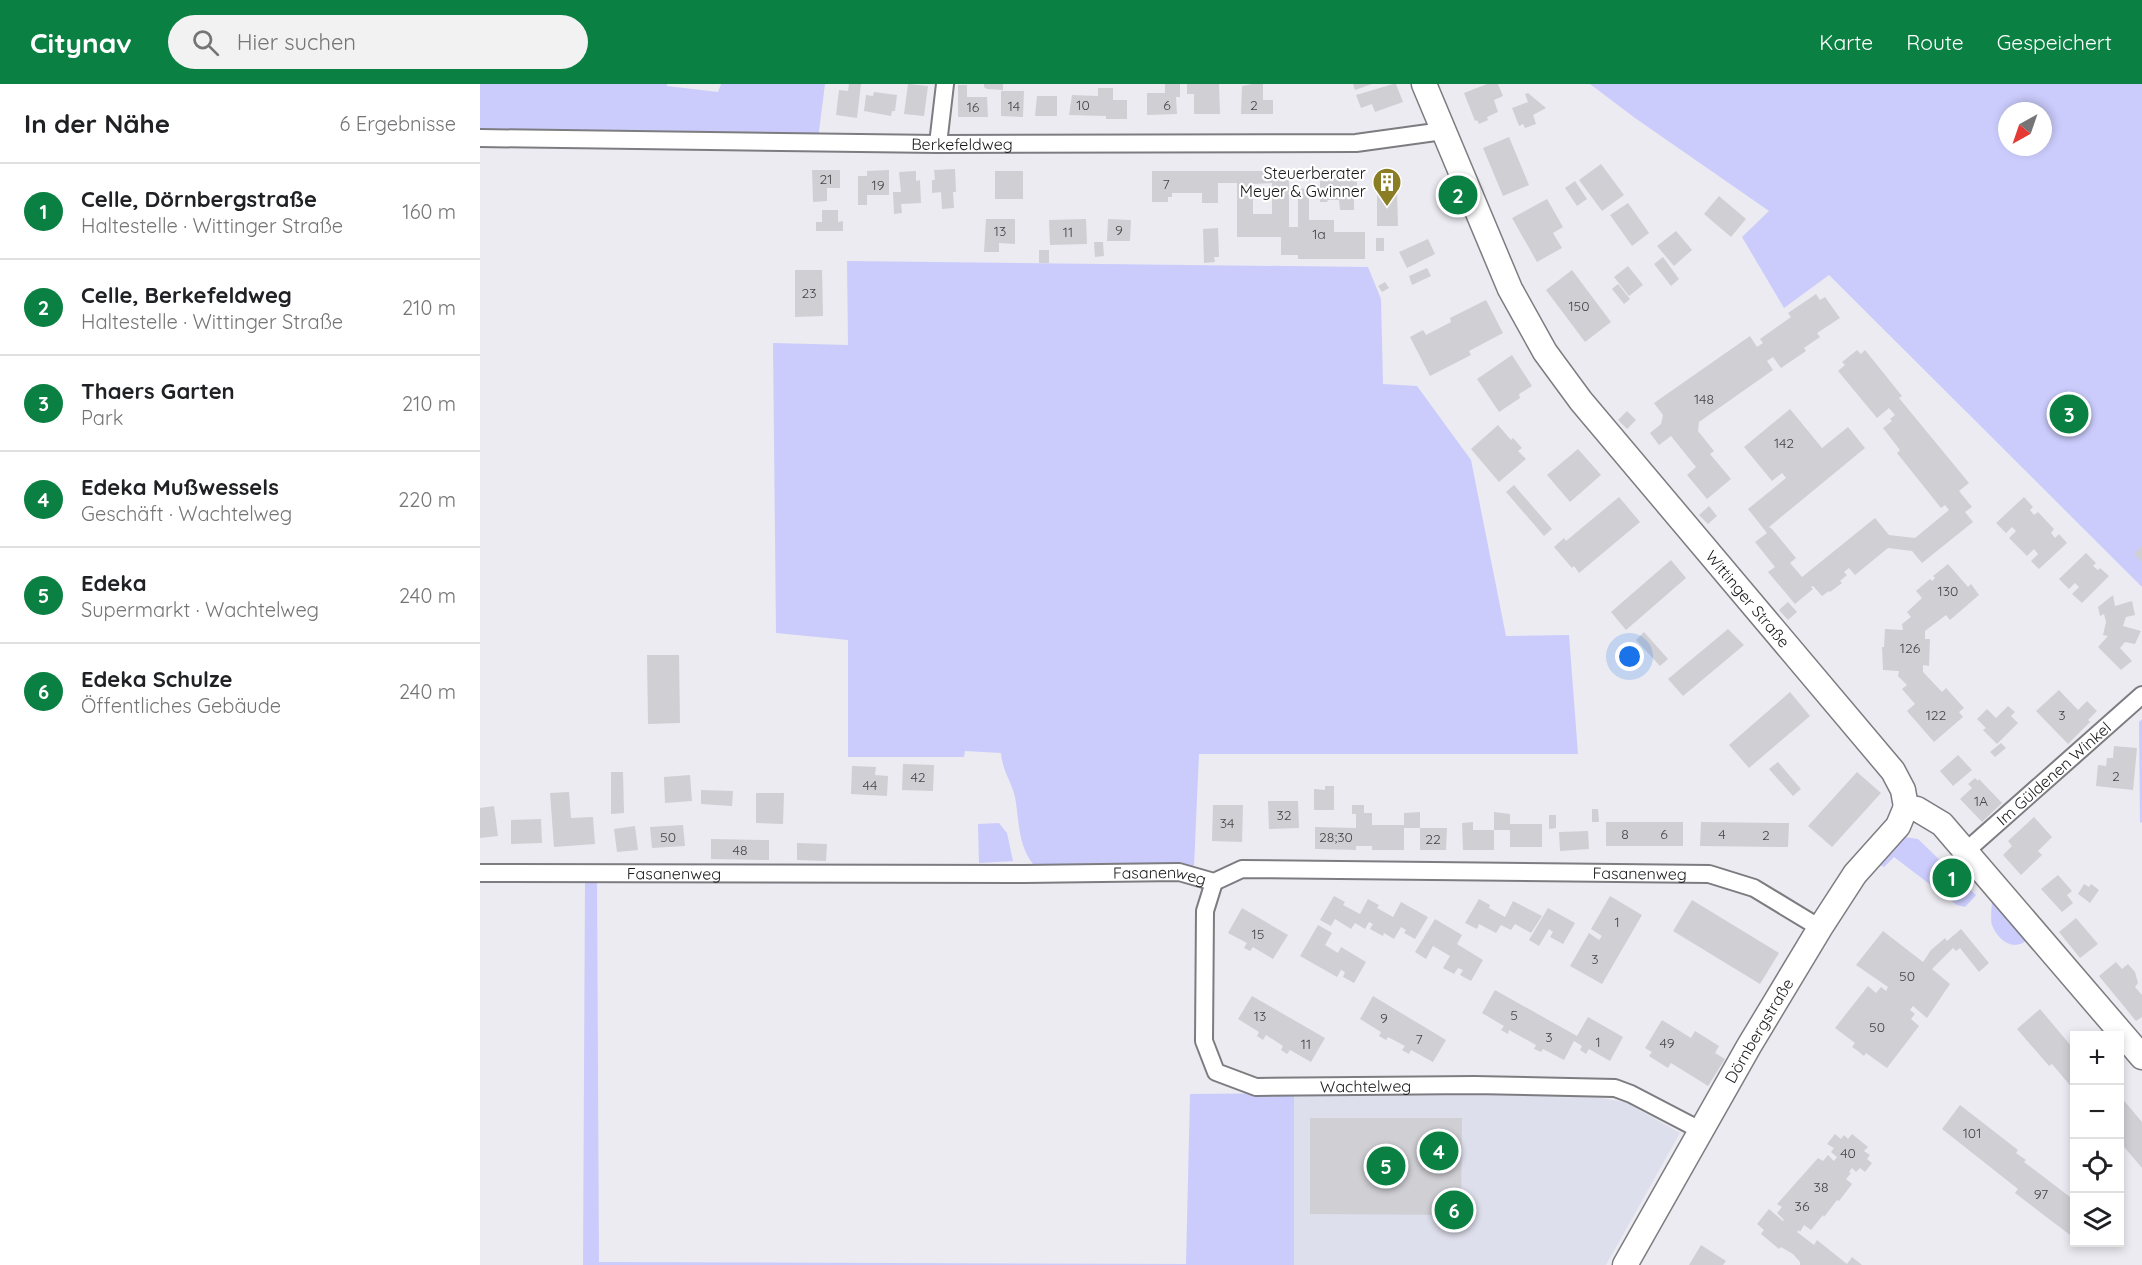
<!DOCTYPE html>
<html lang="de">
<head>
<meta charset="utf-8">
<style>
  body { margin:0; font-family:Quicksand,sans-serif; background:#f2f2f2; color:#202124 }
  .controls { position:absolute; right:18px; bottom:18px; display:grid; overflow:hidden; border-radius:0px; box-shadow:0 3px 9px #0003 }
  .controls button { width:54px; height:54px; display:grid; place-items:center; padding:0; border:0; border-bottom:2px solid #e0e0e0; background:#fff; color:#202124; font:30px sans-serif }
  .compass { position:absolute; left:1518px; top:18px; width:54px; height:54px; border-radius:50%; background:#fff; box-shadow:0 3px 9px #0003; rotate:220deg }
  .you { position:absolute; left:1150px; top:573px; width:21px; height:21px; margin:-15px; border:4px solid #fff; border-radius:50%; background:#1a73e8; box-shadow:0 0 0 9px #1a73e833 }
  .badge { display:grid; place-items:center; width:39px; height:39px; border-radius:50%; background:#0b8043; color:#fff; font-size:20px; font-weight:700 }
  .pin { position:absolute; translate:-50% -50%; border:3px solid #fff; box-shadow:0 2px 6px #0006 }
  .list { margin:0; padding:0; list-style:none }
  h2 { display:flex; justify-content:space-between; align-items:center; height:78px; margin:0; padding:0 24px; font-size:26px }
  h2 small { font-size:20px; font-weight:400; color:#757577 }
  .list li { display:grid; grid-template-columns:39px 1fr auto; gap:18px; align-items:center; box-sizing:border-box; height:96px; padding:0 24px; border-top:2px solid #e0e0e0 }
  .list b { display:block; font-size:22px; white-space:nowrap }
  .list p { margin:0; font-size:20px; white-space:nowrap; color:#757577 }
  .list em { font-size:20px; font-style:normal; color:#757577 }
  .icon { flex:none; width:33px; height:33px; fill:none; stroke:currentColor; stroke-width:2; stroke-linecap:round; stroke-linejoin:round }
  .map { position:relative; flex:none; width:1662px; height:1181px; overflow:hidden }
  header { display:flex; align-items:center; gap:36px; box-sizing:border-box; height:84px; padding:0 30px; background:#0b8043; color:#fff }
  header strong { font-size:28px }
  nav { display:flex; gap:33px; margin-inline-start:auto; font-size:21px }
  .search { width:420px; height:54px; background:#f2f2f2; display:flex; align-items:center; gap:15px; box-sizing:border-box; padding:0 21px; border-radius:33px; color:#757577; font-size:22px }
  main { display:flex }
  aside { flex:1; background:#fff }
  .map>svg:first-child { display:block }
  .built { fill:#dedfec }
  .green { fill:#cbccfc; fill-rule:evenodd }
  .building { fill:#cfcfd4; fill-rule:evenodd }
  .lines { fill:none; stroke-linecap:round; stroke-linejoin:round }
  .street-casing { stroke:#7c7c81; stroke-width:20 }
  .secondary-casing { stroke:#7c7c81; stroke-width:27 }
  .street { stroke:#fff; stroke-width:16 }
  .secondary { stroke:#fff; stroke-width:24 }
  .labels { text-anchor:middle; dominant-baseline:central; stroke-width:4.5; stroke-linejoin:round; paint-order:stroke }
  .number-label { font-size:14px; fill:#464648 }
  .street-label { font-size:16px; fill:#18181a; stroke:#fff }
  .poi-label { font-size:16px; fill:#18181a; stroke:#fff; text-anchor:end }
</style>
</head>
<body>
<header>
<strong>Citynav</strong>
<div class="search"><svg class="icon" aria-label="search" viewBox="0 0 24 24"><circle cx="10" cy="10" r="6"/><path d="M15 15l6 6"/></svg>Hier suchen</div>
<nav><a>Karte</a><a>Route</a><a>Gespeichert</a></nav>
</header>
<main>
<aside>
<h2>In der Nähe<small>6 Ergebnisse</small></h2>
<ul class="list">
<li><span class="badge">1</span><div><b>Celle, Dörnbergstraße</b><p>Haltestelle · Wittinger Straße</p></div><em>160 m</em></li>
<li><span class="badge">2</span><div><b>Celle, Berkefeldweg</b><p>Haltestelle · Wittinger Straße</p></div><em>210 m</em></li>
<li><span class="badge">3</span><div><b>Thaers Garten</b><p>Park</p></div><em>210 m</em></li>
<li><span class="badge">4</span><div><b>Edeka Mußwessels</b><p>Geschäft · Wachtelweg</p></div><em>220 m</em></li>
<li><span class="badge">5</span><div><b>Edeka</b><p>Supermarkt · Wachtelweg</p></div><em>240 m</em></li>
<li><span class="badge">6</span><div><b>Edeka Schulze</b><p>Öffentliches Gebäude</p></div><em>240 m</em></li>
</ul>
</aside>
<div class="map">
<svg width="1662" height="1181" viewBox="0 0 1662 1181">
  <rect width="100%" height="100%" fill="#ebebf1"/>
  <path class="built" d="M814,1009L1103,1011L1145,1018L1200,1049L1126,1181H814Z"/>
  <path class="green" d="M0,0H187V2L238,8L241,0H345L338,55L0,48Z
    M1110,0H1662V503L1349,191L1304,224L1262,153L1289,127L1155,34ZM1527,27H1563V63H1527Z
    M367,177L888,183L901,215L903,300L937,302L991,376L1026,552L1089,551L1098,670H719L714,783L553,780C538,761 539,735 535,713C531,696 523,689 521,669L485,667L484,673H368V556L296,549L293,259L368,261Z
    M1662,635V739L1660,738L1659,638Z
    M519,739L527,749L533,777L499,779L498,740Z
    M1424,753L1438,755L1496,811L1485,823L1477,821L1414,773L1404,783L1400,781Z
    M117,796L119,1178L706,1180L710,1010L814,1009V1181H103L105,797Z
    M1512,816L1547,856C1533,868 1518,856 1512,841C1510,834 1512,823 1512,816Z"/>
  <path class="building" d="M369,0H381L377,34L356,31L359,6L368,7Z
    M428,0L448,2L444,32L424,30Z
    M504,0H523V6L507,5L504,3Z
    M685,0H700V13H696L697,30L667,31V9H685Z
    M707,0H739L740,30H714V10H707Z
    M772,0H783V16H793V30H761L762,2Z
    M873,0H892L875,6Z
    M913,0H916L923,18L895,28L892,20L881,24L876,11Z
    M1007,0H1018L1023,12L1014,16L1018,28L1007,33L1008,36L999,40L997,36L995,37L984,9Z
    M478,1H487V13H507L508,33H478Z
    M618,4H633V16H647V35H626V32L589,31L592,11L618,12Z
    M521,7H544L543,33L521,32Z
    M394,8L417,11L415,27H412L411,32L384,27L386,11L393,12Z
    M1048,9L1066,24L1053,31L1056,40L1045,44L1043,40L1039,42L1032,24L1048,18L1045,10Z
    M557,12H577V32H555Z
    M1029,53L1049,101L1023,112L1003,64Z
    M1121,80L1144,111L1122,127L1099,96Z
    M475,85L476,108H473L474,124L462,125L461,108L452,109V96H455L454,86Z
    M332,86H360V104H347V117L333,118Z
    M409,86V111H387V121H378V92H387V87Z
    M877,86V115H874V126H860L859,116H848L847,118H840V97H847V87Z
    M436,87V97L440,96L441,119L421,120L422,129L414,130L413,108H421L419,88Z
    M515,87H543V115H515Z
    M672,87H809V143H818V105L829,104V136H854V148H885V175H818V171H801V153H757V99H738V119H722V109H692V113H688V118H672ZM792,99V130H773V100Z
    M1095,97L1107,115L1097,122L1085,104Z
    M897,105H917L918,142H897Z
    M1239,112L1266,135L1251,153L1224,130Z
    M1067,115L1083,143L1073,149L1082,164L1057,178L1032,134Z
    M1148,119L1169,149L1152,162L1130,131Z
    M342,126H358V138L363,137V147H336V138H342Z
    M506,135H535V160L519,159V168H504Z
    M606,135L607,160L570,161L569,136Z
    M628,135L651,136L650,157H627Z
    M738,144L739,173H734L735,178L724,179L723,145Z
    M1196,147L1212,166L1194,182L1177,162Z
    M896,154H904V167H896Z
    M948,155L955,170L927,184L919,168Z
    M614,158H623L624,172L615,173Z
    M559,166H569V179H559Z
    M1183,173L1199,195L1191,202L1174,180Z
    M1148,182L1163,201L1149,212L1134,193Z
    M947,184L951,192L932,201L929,192Z
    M315,186H342L343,232L315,233Z
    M1092,186L1131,238L1105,258L1066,206Z
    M905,198L909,204L902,208L898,202Z
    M1138,200L1150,215L1144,220L1132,205Z
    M1336,210L1340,216L1345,213L1360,234L1337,249L1340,253L1324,264L1326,267L1301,284L1293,273L1287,277L1293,286L1219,338L1218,347L1234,367L1230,370L1251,395L1227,415L1207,391L1216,383L1191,352L1179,361L1170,349L1181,340L1183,331L1174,319L1270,252L1277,263L1283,259L1280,255L1311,233L1308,229Z
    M1006,216L1023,249L989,267L991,271L950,292L930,253L943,246L946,251L971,238L970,234Z
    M1377,266L1381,270L1385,266L1422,312L1419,314L1489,399L1479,407L1492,423L1485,428L1493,438L1442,479L1432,467L1408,464L1375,491L1369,484L1364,488L1367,491L1360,497L1362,499L1350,508L1349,507L1342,512L1333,502L1331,503L1333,505L1315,520L1288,488L1295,483L1275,458L1287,449L1268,425L1306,394L1302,389L1292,397L1264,363L1310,325L1342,364L1368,343L1385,364L1289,443L1292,445L1316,474L1310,479L1322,493L1395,434L1409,451L1435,454L1469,426L1465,421L1461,424L1417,369L1420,366L1403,344L1412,337L1410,335L1415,331L1409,324L1397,334L1358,287L1365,281L1362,278Z
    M1032,271L1052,302L1039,310L1040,314L1019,328L997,295Z
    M1147,327L1156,336L1147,345L1138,336Z
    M1018,341L1031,356L1033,354L1042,364L1038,367L1046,375L1019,398L991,365Z
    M1098,365L1121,391L1090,418L1067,391Z
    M1034,401L1072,445L1064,452L1026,408Z
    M1139,413L1160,438L1099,489L1094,482L1092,484L1074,463L1084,454L1086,457Z
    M1544,413L1553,423L1550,426L1554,431L1558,428L1574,445L1571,449L1575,454L1579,450L1587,459L1559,485L1551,477L1558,470L1554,465L1547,472L1529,454L1536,447L1532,443L1526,449L1516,439Z
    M1229,422L1237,432L1228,440L1219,431Z
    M1662,462V478L1654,470Z
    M1606,469L1616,479L1613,482L1618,486L1620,484L1629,492L1602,519L1592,510L1599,503L1595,499L1589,505L1579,495Z
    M1191,476L1206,494L1146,546L1131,528Z
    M1468,480L1488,503L1491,500L1499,511L1470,536L1466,531L1445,547V555H1450L1449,582L1443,581V588L1462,608L1466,604L1484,624L1479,628L1483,633L1454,658L1427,627L1435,620L1422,605L1427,601L1418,592L1419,587L1403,586L1402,563H1404L1405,545L1423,546L1422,540L1431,533L1427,528L1442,514L1436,507L1450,495L1452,497L1455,494L1453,492Z
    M1633,511L1635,522L1652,517L1655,531L1646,533L1643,542L1661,547L1655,560L1645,558L1640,564L1652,577L1641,586L1618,563L1628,552L1623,551L1626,538L1624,530L1620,532L1618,523Z
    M1308,518L1317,528L1308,536L1299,526Z
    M1248,545L1264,561L1203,612L1188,595Z
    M1164,548L1188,575L1180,582L1156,556Z
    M167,571H199L200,639L168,640Z
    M1579,606L1598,626L1607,617L1617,627L1608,636L1610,638L1588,660L1556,627Z
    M1310,608L1330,632L1269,684L1249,661Z
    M1528,622L1535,628L1531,632L1538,639L1517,660L1503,646L1506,644L1497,635L1507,625L1516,634Z
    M1521,659L1526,664L1515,673L1510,668Z
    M1634,662L1657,664L1653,706L1616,702L1618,681L1626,682L1627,674H1633Z
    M1478,671L1492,686L1473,702L1460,687Z
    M1298,678L1321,705L1313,712L1289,685Z
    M423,680L454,681L453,707L422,706Z
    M372,682L396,683L395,691L408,692L407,712L371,710Z
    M131,688H143L144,729L131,730Z
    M1377,688L1401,709L1352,763L1328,742Z
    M210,691L212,717L185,719L184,693Z
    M1495,694L1498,697L1499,695L1522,719L1502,738L1480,715L1492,704L1488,700Z
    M845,702H854V726H834V705L845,706Z
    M221,706L253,707L252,722L221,720Z
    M89,708L91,734L113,733L115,760L74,763L70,709Z
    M276,709H304L303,740L276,739Z
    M788,717H818L819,744L789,745Z
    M733,721H763L762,758L732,757Z
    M872,721H884V729H892V741H924V729L940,728V744H924V766H892V762H876V766L835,765V743L876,744V730H872Z
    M14,722L18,752L0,754V724Z
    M1112,725H1118L1119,738H1112Z
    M1014,728L1030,730V740H1062V763H1030V746H1014Z
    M1069,731H1076V744L1069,745Z
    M1554,733L1572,753L1558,767L1562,771L1541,791L1523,771L1532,762L1528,757Z
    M61,735L62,759L31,760V736Z
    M993,738V746H1014V766H983L982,739Z
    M1126,738H1203V762H1126Z
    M1221,738L1309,739L1308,763L1220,762Z
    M203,741L205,762L172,764L170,743Z
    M155,742L158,766L137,768L134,745Z
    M940,744H967L966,766H940Z
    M1108,747L1109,765L1080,767L1079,748Z
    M231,755L289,756V776L231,775Z
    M317,759L347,760L346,777L317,776Z
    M1578,791L1592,807L1587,811L1593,819L1582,828L1561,805Z
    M1604,800L1609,803L1611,800L1619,806L1610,819L1598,810Z
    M854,812L865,818L863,821L880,830L888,815L899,821L897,824L913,833L921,818L948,833L935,855L924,849L926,846L921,843L914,855L904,849L903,852L890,845L893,840L889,838L885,845L875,839L871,845L855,835L851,842L840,836Z
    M1130,812L1162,831L1122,900L1090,882L1109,849L1119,856L1122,852L1111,845Z
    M999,815L1010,821L1009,824L1025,833L1033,817L1062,832L1051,849L1035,840L1031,846L1021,841L1016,849L999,840L997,845L985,839Z
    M1212,816L1299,869L1280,900L1193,847Z
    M762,824L808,851L793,875L773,863L770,867L764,864L767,859L748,849Z
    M1068,824L1095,839L1083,860L1070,853L1073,848L1069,845L1059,862L1049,856Z
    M1596,834L1618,860L1600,874L1579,848Z
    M955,835L982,851L977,860L1003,876L991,897L980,891L983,886L978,884L974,890L963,884L970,872L953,862L946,875L935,868Z
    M838,841L852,849L845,861L858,869L861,863L886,878L874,899L863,893L865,888L861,886L857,893L820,872Z
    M1481,845L1509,879L1499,888L1480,864L1476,867L1473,864L1452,885L1470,900L1447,934L1433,922L1430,926L1435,930L1431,935L1439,942L1407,984L1386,969L1384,972L1378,967L1372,963L1375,959L1355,944L1388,902L1396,909L1401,903L1406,907L1408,903L1376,881L1403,847L1443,878L1451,866L1465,854L1467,857Z
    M1636,878L1642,885L1648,880L1655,888L1658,899L1655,903L1662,911V933L1656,937L1619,892Z
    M1015,906L1097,952L1108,933L1143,953L1130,977L1109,965L1106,970L1100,966L1102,962L1094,957L1084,976L1063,965L1061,968L1054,965L1056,961L1029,946L1028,950L1021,946L1024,942L1002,929Z
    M772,912L845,954L831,978L810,966L807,970L801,966L803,962L786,951L783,956L777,952L779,948L758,935Z
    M893,912L966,956L953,978L931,966L929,970L922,966L925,962L908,953L906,956L899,952L901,948L880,935Z
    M1560,925L1592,963L1594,961V1006L1572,980L1569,982L1537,945Z
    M1182,936L1211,954L1215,947L1239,962L1235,969L1245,975L1228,1002L1191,979L1188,984L1169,972L1172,968L1165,964Z
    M1640,1012L1662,1038V1084L1640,1058Z
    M1480,1021L1538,1066L1536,1069L1546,1076L1544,1078L1594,1116V1154L1535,1109L1538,1105L1462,1045Z
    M830,1034H982L981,1131L830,1130Z
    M1355,1050L1361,1055L1364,1051L1368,1055L1372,1050L1388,1063L1384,1067L1390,1071L1387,1075L1392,1079L1385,1088L1380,1084L1376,1088L1372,1084L1369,1088L1371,1089L1366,1095L1372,1100L1359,1117L1357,1116L1344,1133L1343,1131L1331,1146L1324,1141L1320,1148L1319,1146L1317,1148L1334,1161L1337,1156L1367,1180L1372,1173L1382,1181H1320V1178L1313,1170L1301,1163L1299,1165L1281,1150L1284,1146L1277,1140L1289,1125L1303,1137L1304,1136L1297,1129L1302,1123L1297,1120L1338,1074L1343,1077L1348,1071L1354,1077L1357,1073L1351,1068L1354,1064L1347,1060Z
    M1221,1161L1246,1177L1243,1181H1209Z"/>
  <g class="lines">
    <g class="street-casing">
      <g id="street">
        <path id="s1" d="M0,54L458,60L876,59L963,47"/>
        <path d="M458,60L465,0"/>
        <path id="s2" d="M1486,767L1662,611"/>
        <path id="s3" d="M0,789L544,790L699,788L734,798L762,785L1229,790L1274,804L1340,844"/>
        <path id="s4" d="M734,798L725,827L724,957L736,988L776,1003L994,1001L1135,1004L1151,1010L1222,1047"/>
      </g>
    </g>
    <g class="secondary-casing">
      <g id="secondary">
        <path id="s5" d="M944,0L1030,205L1065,268L1101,317L1413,687L1423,706L1426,723"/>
        <path d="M1426,723L1437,725L1462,740L1662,973"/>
        <path id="s6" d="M1145,1181L1269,962L1340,844L1375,790L1418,742L1426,723"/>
      </g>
    </g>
    <use href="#street" class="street"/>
    <use href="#secondary" class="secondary"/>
  </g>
  <defs>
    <g id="building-pin" transform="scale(1.5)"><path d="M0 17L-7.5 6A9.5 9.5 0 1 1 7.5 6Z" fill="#8b7d23" stroke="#fff"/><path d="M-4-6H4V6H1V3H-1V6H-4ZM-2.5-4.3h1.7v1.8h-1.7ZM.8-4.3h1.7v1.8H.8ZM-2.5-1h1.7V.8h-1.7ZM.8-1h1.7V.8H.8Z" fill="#fff"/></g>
  </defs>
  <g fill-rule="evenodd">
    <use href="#building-pin" x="907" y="98"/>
  </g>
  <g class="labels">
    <g class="number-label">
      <text x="603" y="21">10</text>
      <text x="687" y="21">6</text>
      <text x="774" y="21">2</text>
      <text x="534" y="22">14</text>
      <text x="493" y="23">16</text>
      <text x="346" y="95">21</text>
      <text x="686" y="100">7</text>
      <text x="398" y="101">19</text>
      <text x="639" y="146">9</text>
      <text x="520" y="147">13</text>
      <text x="588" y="148">11</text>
      <text x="839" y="150">1a</text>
      <text x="329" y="209">23</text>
      <text x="1099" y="222">150</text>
      <text x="1224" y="315">148</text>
      <text x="1304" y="359">142</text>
      <text x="1468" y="507">130</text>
      <text x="1430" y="564">126</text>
      <text x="1456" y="631">122</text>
      <text x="1582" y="631">3</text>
      <text x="1636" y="692">2</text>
      <text x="438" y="693">42</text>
      <text x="390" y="701">44</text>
      <text x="1501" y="717">1A</text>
      <text x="804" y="731">32</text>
      <text x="747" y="739">34</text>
      <text x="1145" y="750">8</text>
      <text x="1184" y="750">6</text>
      <text x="1242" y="750">4</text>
      <text x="1286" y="751">2</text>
      <text x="188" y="753">50</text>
      <text x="856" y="753">28;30</text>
      <text x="953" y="755">22</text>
      <text x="260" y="766">48</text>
      <text x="1137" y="838">1</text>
      <text x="778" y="850">15</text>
      <text x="1115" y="875">3</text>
      <text x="1427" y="892">50</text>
      <text x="1034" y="931">5</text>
      <text x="780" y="932">13</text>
      <text x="904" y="934">9</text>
      <text x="1397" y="943">50</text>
      <text x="1069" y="953">3</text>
      <text x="939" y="955">7</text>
      <text x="1118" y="958">1</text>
      <text x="1187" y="959">49</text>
      <text x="826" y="960">11</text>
      <text x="1492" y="1049">101</text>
      <text x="1368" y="1069">40</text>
      <text x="1341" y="1103">38</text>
      <text x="1561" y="1110">97</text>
      <text x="1322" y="1122">36</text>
    </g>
    <g class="street-label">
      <text stroke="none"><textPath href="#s1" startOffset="482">Berkefeldweg</textPath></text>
      <text stroke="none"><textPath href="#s5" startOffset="614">Wittinger Straße</textPath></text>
      <text stroke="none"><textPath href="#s2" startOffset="117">Im Güldenen Winkel</textPath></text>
      <text stroke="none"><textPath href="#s3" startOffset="1164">Fasanenweg</textPath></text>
      <text stroke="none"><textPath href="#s3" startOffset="194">Fasanenweg</textPath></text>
      <text stroke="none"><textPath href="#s3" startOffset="680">Fasanenweg</textPath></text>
      <text stroke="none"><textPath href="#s6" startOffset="270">Dörnbergstraße</textPath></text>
      <text stroke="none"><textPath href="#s4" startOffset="346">Wachtelweg</textPath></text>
    </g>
    <g class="poi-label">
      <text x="886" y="89">Steuerberater<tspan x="886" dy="18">Meyer &amp; Gwinner</tspan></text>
    </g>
  </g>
</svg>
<div class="controls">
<button>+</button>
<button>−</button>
<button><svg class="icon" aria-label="locate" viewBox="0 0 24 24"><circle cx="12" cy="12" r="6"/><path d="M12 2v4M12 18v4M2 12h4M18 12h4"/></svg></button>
<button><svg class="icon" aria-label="layers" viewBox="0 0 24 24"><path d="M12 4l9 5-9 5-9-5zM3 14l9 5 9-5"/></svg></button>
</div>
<svg class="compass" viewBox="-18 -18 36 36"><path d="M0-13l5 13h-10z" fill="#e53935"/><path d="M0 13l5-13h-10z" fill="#757577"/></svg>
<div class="you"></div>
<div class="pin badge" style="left:1472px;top:794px">1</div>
<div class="pin badge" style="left:978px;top:111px">2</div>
<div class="pin badge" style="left:1589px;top:330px">3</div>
<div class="pin badge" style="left:959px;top:1067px">4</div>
<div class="pin badge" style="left:906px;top:1082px">5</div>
<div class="pin badge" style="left:974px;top:1126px">6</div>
</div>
</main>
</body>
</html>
